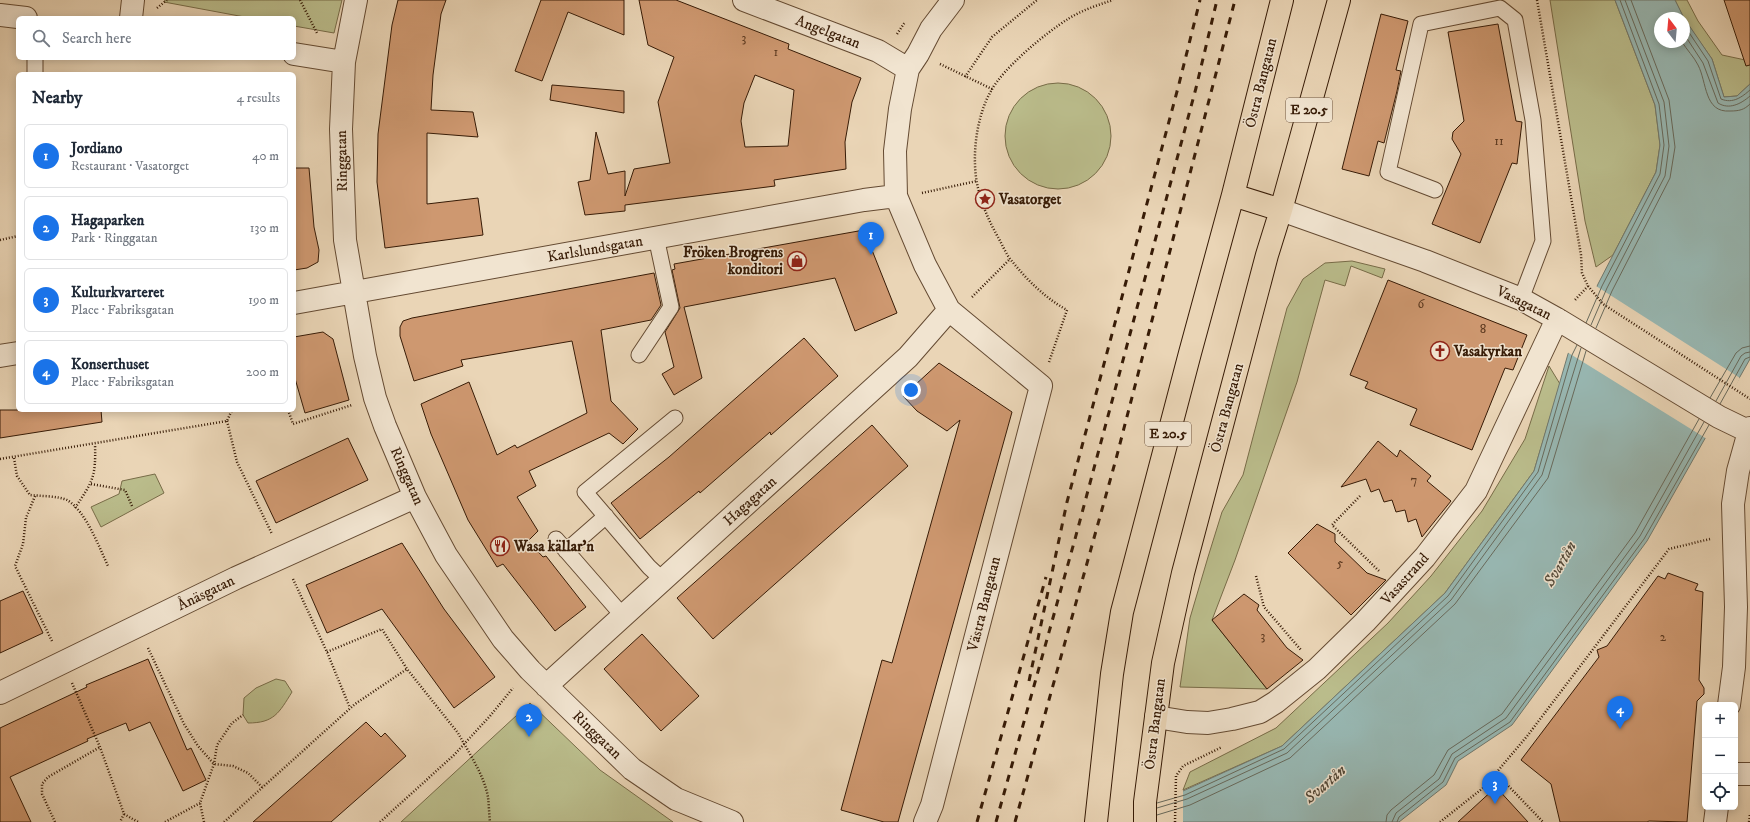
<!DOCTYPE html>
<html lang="en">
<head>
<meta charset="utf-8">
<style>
  body { margin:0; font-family:"IM FELL DW Pica",serif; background:#f6f6f7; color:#1f2937 }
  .controls { position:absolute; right:12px; bottom:12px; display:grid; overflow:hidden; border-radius:6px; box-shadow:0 2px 10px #0003 }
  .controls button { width:36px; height:36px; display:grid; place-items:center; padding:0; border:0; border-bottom:1px solid #e0e1e3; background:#fff; color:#1f2937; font:20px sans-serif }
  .compass { position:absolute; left:1654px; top:12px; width:36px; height:36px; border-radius:50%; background:#fff; box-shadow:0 2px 10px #0003; rotate:344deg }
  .you { position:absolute; left:911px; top:390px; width:14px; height:14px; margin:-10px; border:3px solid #fff; border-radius:50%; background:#1a73e8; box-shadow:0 0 0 6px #1a73e833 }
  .badge { display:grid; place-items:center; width:26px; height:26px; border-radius:50%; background:#1a73e8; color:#fff; font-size:13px; font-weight:700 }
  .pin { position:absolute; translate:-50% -33px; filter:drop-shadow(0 1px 2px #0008) }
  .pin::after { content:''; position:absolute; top:21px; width:14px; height:12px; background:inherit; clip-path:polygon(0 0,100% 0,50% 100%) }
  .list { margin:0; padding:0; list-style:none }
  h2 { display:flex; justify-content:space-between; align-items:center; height:52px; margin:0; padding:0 16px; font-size:17px }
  h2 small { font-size:13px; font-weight:400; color:#747a83 }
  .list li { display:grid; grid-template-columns:26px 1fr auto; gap:12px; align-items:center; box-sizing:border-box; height:64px; margin:0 8px 8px; padding:0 8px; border:1px solid #e0e1e3; border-radius:6px }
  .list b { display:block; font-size:15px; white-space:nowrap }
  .list p { margin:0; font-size:13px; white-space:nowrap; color:#747a83 }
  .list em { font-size:13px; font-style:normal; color:#747a83 }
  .icon { flex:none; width:22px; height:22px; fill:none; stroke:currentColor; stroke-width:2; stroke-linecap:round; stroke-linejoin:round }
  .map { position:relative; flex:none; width:1750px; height:822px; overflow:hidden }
  .search { position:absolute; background:#fff; box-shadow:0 2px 10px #0003; left:16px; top:16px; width:280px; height:44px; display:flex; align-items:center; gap:10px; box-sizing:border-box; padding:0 14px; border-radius:6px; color:#747a83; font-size:15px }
  .panel { position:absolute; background:#fff; box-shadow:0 2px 10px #0003; left:16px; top:72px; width:280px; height:340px; border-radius:6px }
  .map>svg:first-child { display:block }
  .green { fill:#babc8b; stroke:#786c48 }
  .water { fill:#98b8b3; stroke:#71796e }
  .pier { fill:#ead5b6 }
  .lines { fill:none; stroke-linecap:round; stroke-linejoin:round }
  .shore { stroke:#686a5c; stroke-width:1 }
  .building { fill:#ce9870; stroke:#371b06; fill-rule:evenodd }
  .lane-casing { stroke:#644a32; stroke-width:17 }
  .street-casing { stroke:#644a32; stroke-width:24 }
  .primary-casing { stroke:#371b06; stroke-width:24 }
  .path { stroke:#371b06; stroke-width:2.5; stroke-dasharray:1 2; stroke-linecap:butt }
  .lane { stroke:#f1e4d0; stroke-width:15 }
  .street { stroke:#f1e4d0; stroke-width:22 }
  .primary { stroke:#ead5b6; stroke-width:22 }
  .rail { stroke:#371b06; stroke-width:3; stroke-dasharray:7 7; stroke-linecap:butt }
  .labels { text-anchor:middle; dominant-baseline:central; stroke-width:3; stroke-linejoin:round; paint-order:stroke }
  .number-label { font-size:13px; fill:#5d3a20 }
  .shield { fill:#f1e4d0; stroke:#6f5743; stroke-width:1 }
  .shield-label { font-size:14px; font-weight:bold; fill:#371b06 }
  .street-label { font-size:15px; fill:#371b06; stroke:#f1e4d0 }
  .poi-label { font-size:15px; font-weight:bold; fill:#371b06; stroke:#f1e4d0; text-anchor:start }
  .water-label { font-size:16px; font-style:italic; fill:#544a3a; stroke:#f1e4d0 }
</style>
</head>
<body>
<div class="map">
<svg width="1750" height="822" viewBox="0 0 1750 822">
  <rect width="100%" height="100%" fill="#ead5b6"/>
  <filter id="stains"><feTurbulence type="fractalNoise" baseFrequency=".005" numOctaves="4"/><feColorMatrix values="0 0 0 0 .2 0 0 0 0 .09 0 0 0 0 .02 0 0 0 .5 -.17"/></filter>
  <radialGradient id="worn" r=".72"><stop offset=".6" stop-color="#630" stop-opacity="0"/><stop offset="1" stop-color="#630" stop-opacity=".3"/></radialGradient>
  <path class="green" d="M165,0H342L334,33L294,26V18H250L164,2Z
    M1550,0H1615L1655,105L1660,145L1656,172L1613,255L1596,267L1585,221Z
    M1675,0H1687L1698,21L1722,55L1750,61V84L1737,96L1724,97L1712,59L1684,19Z
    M1005 136a53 53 0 1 1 106 0a53 53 0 1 1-106 0Z
    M1352,261L1385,269L1382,278L1351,266L1345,286L1325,280L1297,382L1235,560L1212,620L1267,689L1180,687L1190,618L1208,557L1222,512L1243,475L1287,308L1303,279L1325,263Z
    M1549,366L1560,384L1534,471L1445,593L1282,746L1183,790L1190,772L1276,728L1388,623L1431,576L1482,511L1525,439Z
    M155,474L164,493L101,527L91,507L119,494L122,481Z
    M276,679L285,681L292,692C279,713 274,723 248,723L243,715L244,698L256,688Z
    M530,703L600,770L673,822H401Z"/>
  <path class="water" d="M1615,0H1675L1684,18H1660V42H1684V18L1712,59L1724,97L1737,96L1750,84V359L1647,541L1512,725L1458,761L1446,785L1399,822H1079L1183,791L1282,746L1445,593L1534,471L1568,354L1598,284L1656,172L1660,145L1655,105Z"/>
  <path class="pier" d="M1596,286L1740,378L1707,439L1567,352Z
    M1183,790V822H1077V821Z"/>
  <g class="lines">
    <path class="shore" d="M1684,25L1708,61L1721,99C1733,104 1742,97 1750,90
      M1684,34L1703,63L1718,103C1729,110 1741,104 1750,96
      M1682,42C1687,50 1694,57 1698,65C1707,82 1704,113 1730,111C1739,111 1744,110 1750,104
      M1586,323L1602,286L1660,174L1664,145L1659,104L1620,0
      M1591,325L1607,288L1665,176L1669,146L1664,102L1625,0
      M1596,328L1612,291L1670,178L1675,147L1669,100L1631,0
      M1710,398L1736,353L1742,348L1750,346
      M1716,401L1741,356L1745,353L1750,352
      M1720,404L1745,359L1750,357
      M1157,803L1185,795L1284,749L1448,596L1538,472L1572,355L1577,345
      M1157,808L1187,799L1287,753L1451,600L1542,475L1581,348
      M1157,815L1190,805L1290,758L1455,604L1548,478L1586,351
      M1386,822L1387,815L1391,810L1434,775L1448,750L1502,714L1635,533L1699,419
      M1392,822L1396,813L1439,779L1452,754L1506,718L1640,536L1704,422
      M1397,822L1399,817L1443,782L1455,758L1510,722L1644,539L1709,425"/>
  </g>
  <path class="building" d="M398,0H446L441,14L433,75L431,110L473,112L478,137L427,133V204L478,198L483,235L385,248L377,182L378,134L392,25Z
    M541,0H624V35L568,12L542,81L515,71Z
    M639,0H676L789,44L788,49L861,78L852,102L845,142L846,169L774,180L775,186L625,205V211L585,215L578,182L590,180L596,132L608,174L625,171V196L634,169L670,163L658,102L674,57L648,45ZM755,75L794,90L788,146L745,147L741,121L744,103Z
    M1724,0H1750V65L1746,66Z
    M1381,14L1408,21L1396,70L1401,71L1397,91L1384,143L1378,141L1369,176L1342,169Z
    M1498,24L1516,121L1522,122L1517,164L1512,163L1480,243L1432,224L1461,154L1452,139L1453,132L1464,121L1448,32Z
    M552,85L624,91V113L550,100Z
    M294,168H309L314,227L319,250L318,262L307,268L294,270Z
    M864,230L897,313L855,331L835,278L684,307L702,378L674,395L662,374L674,367L665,332L680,308L672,270L675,269L674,264Z
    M654,273L661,305L651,320L601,330L611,401L638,429L623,444L609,433L529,471L536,486L517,497L538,531L528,541L543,557L546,556L586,607L555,631L503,564L497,567L468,520L431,434L421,404L469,382L497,455L515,445L517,448L587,413L572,341L461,360L463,366L414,381L400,336V327L403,321L412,318Z
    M1388,280L1527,335L1513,370L1505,368L1472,450L1410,425L1417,409L1365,388L1368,382L1350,375Z
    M323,332L333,339L349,400L305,413L294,375V337Z
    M804,338L838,376L771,435L770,432L700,493L699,491L640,539L611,503L669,457Z
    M939,363L1012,412L898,822H884L841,810L882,660L892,663L960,420L947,431L917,411L903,396Z
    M0,410H101L102,422L0,438Z
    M872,425L908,466L713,639L677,598Z
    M348,438L368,480L276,523L256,481Z
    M1378,441L1397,457L1400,450L1431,476L1427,481L1451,501L1422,537L1416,519L1408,522L1405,510L1396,512L1392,500L1384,502L1379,489L1371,492L1366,479L1341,487Z
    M1317,524L1335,534V542L1367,573L1386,580L1351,615L1288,553Z
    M402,543L444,609L495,677L454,708L382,609L327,633L306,585Z
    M1668,573L1698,584L1695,590L1703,592L1699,680L1704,688V694L1697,701L1687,822L1649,821L1647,822H1560L1551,784L1521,760L1599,657L1597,650L1607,646L1658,576L1665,579Z
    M23,591L43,633L0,653V601Z
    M1244,594L1259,605L1257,610L1287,648L1303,660L1267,689L1212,620Z
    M642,634L699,696L661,731L604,669Z
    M148,659L187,750L191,748L206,780L183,791L150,722L129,731L126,723L87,739L88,741L10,777L31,822H0V728L87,687L86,685Z
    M366,722L381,737L385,733L406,756L331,822H253Z
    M1496,787L1528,822H1458Z"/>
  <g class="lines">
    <g class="lane-casing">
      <path id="lane" d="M35,74V58
        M1435,190L1388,172L1421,24L1500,8L1515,20L1533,120L1543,241L1521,299
        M639,355L671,307L656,237
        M556,539L623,616
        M566,551L606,516
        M663,580L649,567L585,492L675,418"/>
    </g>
    <g class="street-casing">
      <path id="street" d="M356,0L344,62L341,129L345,240L365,356L375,398L385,426L415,497L446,555L503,639L530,670L632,769L676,799L732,822
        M744,0L878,51L908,69
        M0,15L26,18
        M131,18L133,0
        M294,54L344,62
        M1281,210L1425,261L1521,299L1557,319L1719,417L1750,432
        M294,303L864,200L896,196
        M0,356L18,353
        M546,686L908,357L949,310
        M0,693L236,578L415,497
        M1729,705L1734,667L1736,607L1733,504L1738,471L1750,428
        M1156,717L1187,722L1208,723L1232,719L1260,712L1276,702L1317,669L1365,622L1425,557L1476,491L1557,319
        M1735,774H1750
        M925,822L932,805L1041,386L949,310L925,265L896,196L895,151L900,109L908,69L918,54L931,29L953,0
        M1715,822L1717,807"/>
    </g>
    <g class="primary-casing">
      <path id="primary" d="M1233,195L1281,210
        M1096,822L1112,674L1122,612L1190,353L1233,195L1282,0
        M1145,822V802L1163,663L1183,573L1267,255L1281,210L1339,0"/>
    </g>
    <path class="path" d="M300,0L317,33
      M1537,0L1581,255L1582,273L1588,286L1574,301
      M157,8L167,0
      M897,34L905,22
      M940,64L992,89
      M965,77L992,37L1037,0
      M922,193L977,181
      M0,240L18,236
      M1588,286L1603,304L1750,399
      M972,297L1010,259
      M1049,362L1067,310C1045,298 1027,280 1011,260C1006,254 1003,246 999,239C990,223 982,206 978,188C971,159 976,117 991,91C1003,68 1047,32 1068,19C1082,10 1098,5 1113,0
      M288,410L293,424L352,405
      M227,421L237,462L272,534
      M14,458L17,476L30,495C39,496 59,496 67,500C86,511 99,547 108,566
      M0,459L227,421L232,410
      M91,484L125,490L132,506
      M35,496L26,518L23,544L15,566L52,641
      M1360,496L1332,525L1379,571
      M75,508C93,481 96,477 95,444
      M1256,576L1264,607L1301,650
      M293,579L327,652L350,708
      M148,648L184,724L198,746L214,764L233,766L248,773L262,787
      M327,652L382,629L407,669L458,733C469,753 484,775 488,797C489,805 489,814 490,822
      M72,683L100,747L124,814L120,822
      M1496,773L1543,822
      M124,814L138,822
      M55,822L42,794V784L48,777L100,747
      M165,822L200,803
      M204,822L200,803L214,764L217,745L232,723L243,715
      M224,822L355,704L407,669
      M380,822L454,755L490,716L513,688
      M1175,822L1176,776L1183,766L1222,747
      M1440,822L1483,788L1496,773L1528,735L1669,549L1710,539
      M1749,822L1750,814"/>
    <use href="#lane" class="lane"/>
    <use href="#street" class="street"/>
    <use href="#primary" class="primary"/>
    <path class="rail" d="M1029,681L1067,502L1179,84L1200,0
      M977,822L1046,577
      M996,822L1075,539L1196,88L1217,0
      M1015,822L1116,459L1235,0"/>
  </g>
  <defs>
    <g id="sight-ring" transform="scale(1)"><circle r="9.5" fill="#f1e4d0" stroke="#8f2418" stroke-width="1.5"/><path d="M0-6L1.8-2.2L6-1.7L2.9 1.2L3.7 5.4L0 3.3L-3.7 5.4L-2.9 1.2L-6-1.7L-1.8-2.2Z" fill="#8f2418"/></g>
    <g id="shop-ring" transform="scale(1)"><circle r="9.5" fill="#f1e4d0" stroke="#8f2418" stroke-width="1.5"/><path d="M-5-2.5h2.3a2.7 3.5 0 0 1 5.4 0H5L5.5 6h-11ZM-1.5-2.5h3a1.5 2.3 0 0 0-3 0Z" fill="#8f2418"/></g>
    <g id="church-ring" transform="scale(1)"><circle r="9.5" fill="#f1e4d0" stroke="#8f2418" stroke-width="1.5"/><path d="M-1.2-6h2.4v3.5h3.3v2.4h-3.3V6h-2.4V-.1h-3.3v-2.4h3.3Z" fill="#8f2418"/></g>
    <g id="restaurant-ring" transform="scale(1)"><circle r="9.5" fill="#f1e4d0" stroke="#8f2418" stroke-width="1.5"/><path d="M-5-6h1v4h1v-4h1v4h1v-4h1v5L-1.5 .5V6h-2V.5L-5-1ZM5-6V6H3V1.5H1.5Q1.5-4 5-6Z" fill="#8f2418"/></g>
  </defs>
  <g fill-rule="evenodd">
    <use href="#sight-ring" x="985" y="199"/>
    <use href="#shop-ring" x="797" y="261"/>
    <use href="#church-ring" x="1440" y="351"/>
    <use href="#restaurant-ring" x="500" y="546"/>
  </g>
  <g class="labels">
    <g class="number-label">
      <text x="744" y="38">3</text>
      <text x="776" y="52">1</text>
      <text x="1499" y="141">11</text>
      <text x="1421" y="304">6</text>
      <text x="1483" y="329">8</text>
      <text x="1414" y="480">7</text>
      <text x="1340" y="563">5</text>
      <text x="1263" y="636">3</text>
      <text x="1663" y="637">2</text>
    </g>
    <g class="shield">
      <rect x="1286" y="98" width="46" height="24" rx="3"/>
      <rect x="1145" y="422" width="46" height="24" rx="3"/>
    </g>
    <g class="shield-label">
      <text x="1309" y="110">E 20.5</text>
      <text x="1168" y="434">E 20.5</text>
    </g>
    <g class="street-label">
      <text transform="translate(828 32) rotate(21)">Angelgatan</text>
      <text transform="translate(1261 83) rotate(-76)">Östra Bangatan</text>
      <text transform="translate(342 161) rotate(-91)">Ringgatan</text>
      <text transform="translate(595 249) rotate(-10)">Karlslundsgatan</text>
      <text transform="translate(1524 303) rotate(26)">Vasagatan</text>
      <text transform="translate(1227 408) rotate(-75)">Östra Bangatan</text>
      <text transform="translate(407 476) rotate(66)">Ringgatan</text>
      <text transform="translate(750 501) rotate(-42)">Hagagatan</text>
      <text transform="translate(1405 579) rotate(-48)">Vasastrand</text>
      <text transform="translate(206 593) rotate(-26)">Ånäsgatan</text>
      <text transform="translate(984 604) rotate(-76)">Västra Bangatan</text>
      <text transform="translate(1155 724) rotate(-83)">Östra Bangatan</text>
      <text transform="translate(597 735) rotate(44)">Ringgatan</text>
    </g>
    <g class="poi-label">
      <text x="999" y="199">Vasatorget</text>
      <text x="783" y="252" text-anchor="end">Fröken Brogrens<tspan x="783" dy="17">konditori</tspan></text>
      <text x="1454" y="351">Vasakyrkan</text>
      <text x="514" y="546">Wasa källar'n</text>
    </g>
    <g class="water-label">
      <text transform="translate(1560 564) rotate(-60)">Svartån</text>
      <text transform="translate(1325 784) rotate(-41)">Svartån</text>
    </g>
  </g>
  <rect width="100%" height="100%" filter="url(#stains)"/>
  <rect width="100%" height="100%" fill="url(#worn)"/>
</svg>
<div class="controls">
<button>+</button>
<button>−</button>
<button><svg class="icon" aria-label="locate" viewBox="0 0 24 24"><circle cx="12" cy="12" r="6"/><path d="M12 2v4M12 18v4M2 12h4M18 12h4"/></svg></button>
</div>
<svg class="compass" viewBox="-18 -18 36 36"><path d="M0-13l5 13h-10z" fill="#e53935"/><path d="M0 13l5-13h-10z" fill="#747a83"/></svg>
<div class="you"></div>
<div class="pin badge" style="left:871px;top:255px">1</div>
<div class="pin badge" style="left:529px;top:737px">2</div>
<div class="pin badge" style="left:1495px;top:804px">3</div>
<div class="pin badge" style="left:1620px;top:729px">4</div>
<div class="search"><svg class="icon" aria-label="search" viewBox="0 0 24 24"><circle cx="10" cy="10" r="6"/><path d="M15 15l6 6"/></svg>Search here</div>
<section class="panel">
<h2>Nearby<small>4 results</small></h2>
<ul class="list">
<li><span class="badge">1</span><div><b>Jordiano</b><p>Restaurant · Vasatorget</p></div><em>40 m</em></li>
<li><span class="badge">2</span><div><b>Hagaparken</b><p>Park · Ringgatan</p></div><em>130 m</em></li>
<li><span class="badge">3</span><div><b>Kulturkvarteret</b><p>Place · Fabriksgatan</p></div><em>190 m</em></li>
<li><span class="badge">4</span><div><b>Konserthuset</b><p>Place · Fabriksgatan</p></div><em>200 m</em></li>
</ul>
</section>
</div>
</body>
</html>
